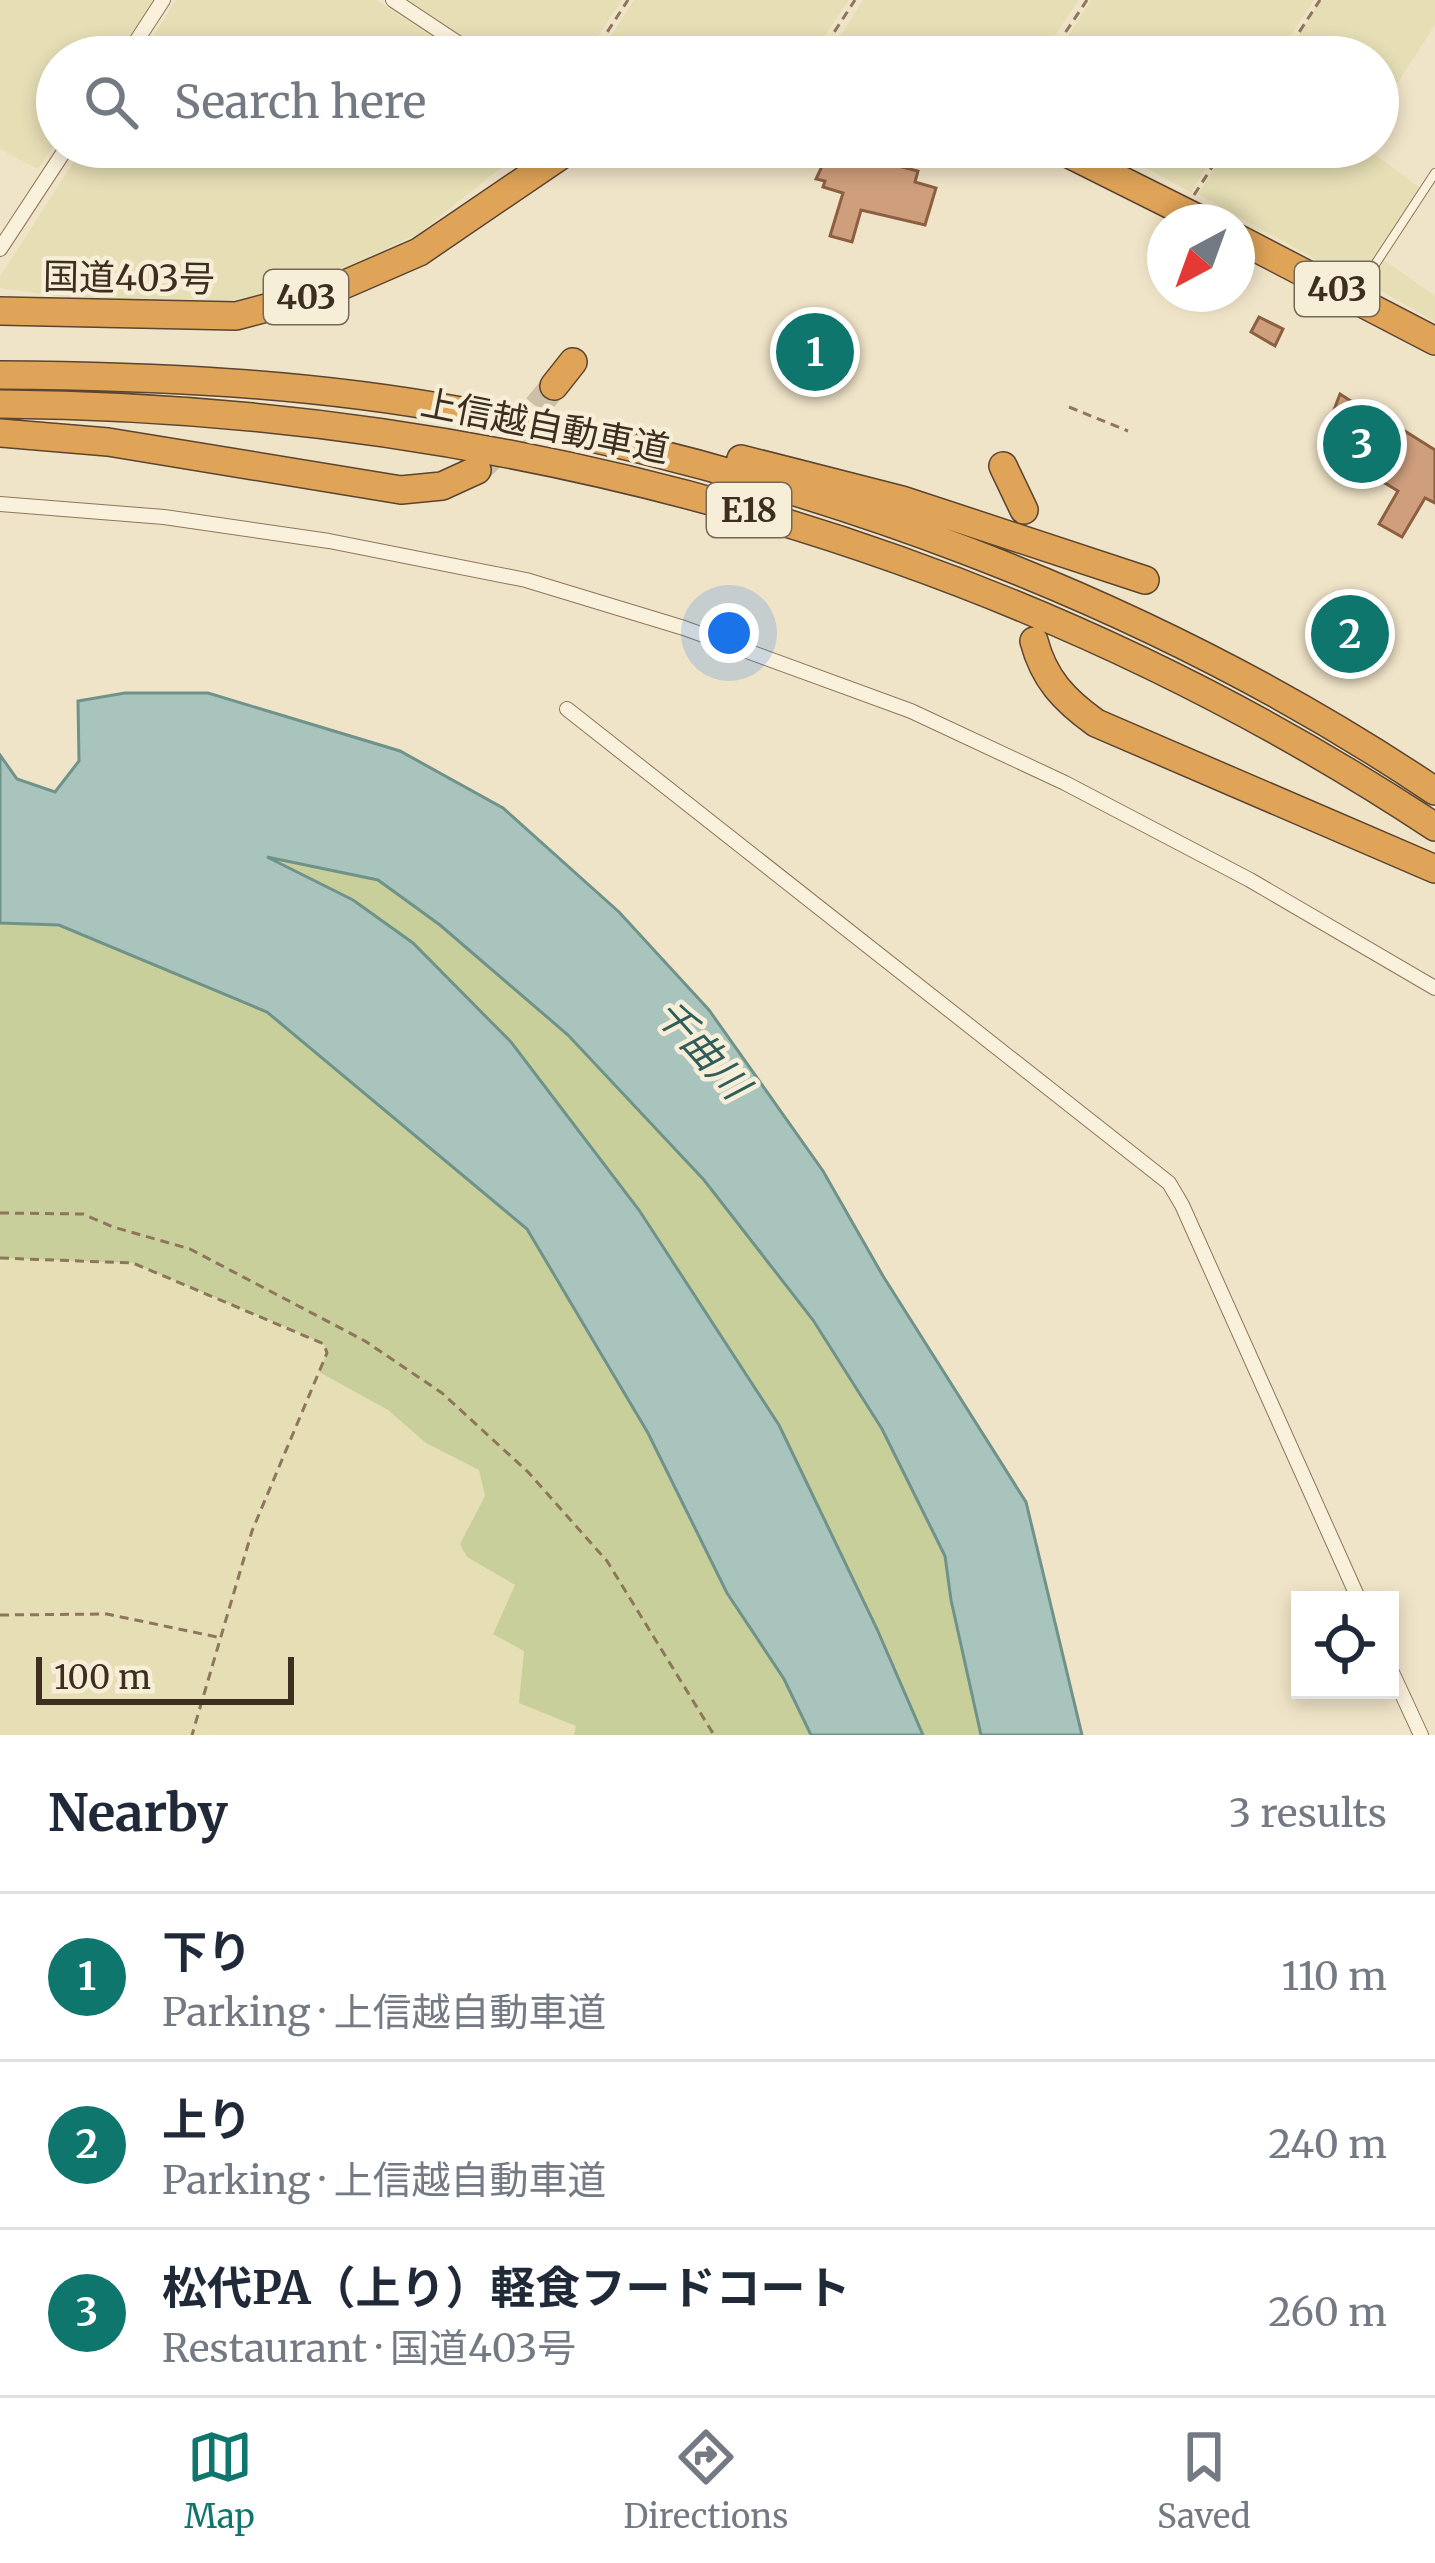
<!DOCTYPE html>
<html lang="en">
<head>
<meta charset="utf-8">
<style>
  body { margin:0; font-family:Merriweather,"Noto Sans JP",serif; background:#f6f6f7; color:#1f2937 }
  .controls { position:absolute; right:36px; bottom:36px; display:grid; overflow:hidden; border-radius:0px; box-shadow:0 6px 18px #0003 }
  .controls button { width:108px; height:108px; display:grid; place-items:center; padding:0; border:0; border-bottom:3px solid #e0e1e3; background:#fff; color:#1f2937; font:60px sans-serif }
  .compass { position:absolute; left:1147px; top:204px; width:108px; height:108px; border-radius:50%; background:#fff; box-shadow:0 6px 18px #0003; rotate:221deg }
  .scale { position:absolute; left:36px; bottom:30px; width:258px; box-sizing:border-box; padding-left:12px; border:6px solid #3d2e20; border-top:0; font-size:33px; line-height:42px; white-space:nowrap; color:#3d2e20; -webkit-text-stroke:9px #f7eed8; paint-order:stroke }
  .you { position:absolute; left:729px; top:633px; width:42px; height:42px; margin:-30px; border:9px solid #fff; border-radius:50%; background:#1a73e8; box-shadow:0 0 0 18px #1a73e833 }
  .badge { display:grid; place-items:center; width:78px; height:78px; border-radius:50%; background:#0f766e; color:#fff; font-size:39px; font-weight:700 }
  .pin { position:absolute; translate:-50% -50%; border:6px solid #fff; box-shadow:0 3px 12px #0006 }
  .list { margin:0; padding:0; list-style:none }
  h2 { display:flex; justify-content:space-between; align-items:center; height:156px; margin:0; padding:0 48px; font-size:51px }
  h2 small { font-size:39px; font-weight:400; color:#747a83 }
  .list li { display:grid; grid-template-columns:78px 1fr auto; gap:36px; align-items:center; box-sizing:border-box; height:168px; padding:0 48px; border-top:3px solid #e0e1e3 }
  .list b { display:block; font-size:45px; white-space:nowrap }
  .list p { margin:0; font-size:39px; white-space:nowrap; color:#747a83 }
  .list em { font-size:39px; font-style:normal; color:#747a83 }
  .icon { flex:none; width:66px; height:66px; fill:none; stroke:currentColor; stroke-width:2; stroke-linecap:round; stroke-linejoin:round }
  .map { position:relative; flex:none; width:1435px; height:1735px; overflow:hidden }
  .search { position:absolute; background:#fff; box-shadow:0 6px 18px #0003; left:36px; right:36px; top:36px; height:132px; display:flex; align-items:center; gap:30px; box-sizing:border-box; padding:0 42px; border-radius:66px; color:#747a83; font-size:45px }
  .sheet { height:660px; background:#fff }
  nav { display:flex; justify-content:space-around; align-items:center; box-sizing:border-box; height:168px; border-top:3px solid #e0e1e3; background:#fff; font-size:33px; color:#747a83 }
  nav a { display:grid; justify-items:center; gap:6px }
  nav .on { color:#0f766e }
  .map>svg:first-child { display:block }
  .farmland { fill:#e6deb5 }
  .green { fill:#c9cf9b }
  .water { fill:#a9c4bc; stroke:#6f938a; stroke-width:3 }
  .building { fill:#cf9f7d; stroke:#8d5f41; stroke-width:3 }
  .lines { fill:none; stroke-linecap:round; stroke-linejoin:round }
  .highway-tunnel { stroke:#ccc0a6; stroke-width:27; stroke-dasharray:27 14; stroke-linecap:butt }
  .lane-casing { stroke:#8d765c; stroke-width:10 }
  .street-casing { stroke:#8d765c; stroke-width:16 }
  .highway-casing { stroke:#5b4430; stroke-width:30 }
  .path { stroke:#8d765c; stroke-width:3; stroke-dasharray:9 6; stroke-linecap:butt }
  .lane { stroke:#faf1dc; stroke-width:8 }
  .street { stroke:#faf1dc; stroke-width:14 }
  .highway { stroke:#e0a458; stroke-width:27 }
  .labels { text-anchor:middle; dominant-baseline:central; stroke-width:9; stroke-linejoin:round; paint-order:stroke }
  .shield { fill:#f7eed8; stroke:#756857; stroke-width:3 }
  .shield-label { font-size:33px; font-weight:bold; fill:#3d2e20 }
  .street-label { font-size:36px; fill:#3d2e20; stroke:#f7eed8 }
  .water-label { font-size:39px; font-style:italic; fill:#2f5d5a; stroke:#f7eed8 }
</style>
</head>
<body>
<div class="map">
<svg width="1435" height="1735" viewBox="0 0 1435 1735">
  <rect width="100%" height="100%" fill="#f0e4c8"/>
  <path class="farmland" d="M0,0H155L115,57H57V141L38,169L0,149Z
    M176,0H376L463,57H140Z
    M402,0H622L584,57H491Z
    M634,0H849L814,52L597,57Z
    M863,0H1079L1040,57H840L829,54Z
    M1091,0H1314L1277,57H1055Z
    M1321,0H1435V25L1378,113V57H1285Z
    M83,147H527L418,234L304,286L223,302L127,306L0,288V277Z
    M1106,147H1220L1191,192Z
    M1228,147H1365L1420,188L1358,283L1198,194Z
    M1384,260L1435,296V322L1368,283Z
    M0,1258L133,1263L305,1335L324,1344L327,1353L319,1372L388,1410L427,1443L479,1470L486,1496L467,1557L515,1585L524,1650L577,1727L574,1735H0Z"/>
  <path class="green" d="M261,855L378,880L440,925L568,1035L704,1180L813,1320L882,1429L946,1556L951,1600L981,1735H923L877,1629L779,1425L639,1210L511,1042Z
    M0,923L59,925L267,1012L527,1229L648,1433L727,1593L784,1679L811,1735H574L576,1726L519,1703L524,1651L493,1634L515,1585L467,1557L460,1544L485,1496L479,1470L426,1443L388,1410L319,1372L327,1353L324,1345L305,1335L133,1263L0,1258Z"/>
  <path class="water" d="M125,693H208L400,751L503,808L619,912L709,1010L823,1171L883,1276L1026,1502L1082,1735H981L951,1600L945,1556L882,1429L813,1320L704,1180L568,1035L440,925L378,880L267,857L353,900L413,943L511,1042L639,1210L779,1425L877,1629L923,1735H811L784,1679L727,1593L648,1433L527,1229L267,1012L59,925L0,923V755L17,779L55,792L79,761L78,701Z"/>
  <path class="building" d="M830,149L918,171L915,182L936,188L925,225L861,210L852,242L830,236L843,193L823,187L825,181L816,179Z
    M1259,317L1283,329L1275,346L1251,332Z
    M1340,394L1360,407L1356,422L1383,438L1389,421L1435,450V503L1425,498L1402,537L1379,524L1398,491L1321,444Z"/>
  <g class="lines">
    <path class="highway-tunnel" d="M481,467L509,440L554,386"/>
    <g class="lane-casing">
      <path id="lane" d="M1357,292L1435,173"/>
    </g>
    <g class="street-casing">
      <path id="street" d="M393,0L479,57
        M126,57L163,0
        M0,249L67,147
        M0,504L164,517L329,541L526,580L684,628L911,711L1065,783L1250,880L1435,988
        M567,709L1169,1183L1182,1205L1359,1600
        M1390,1668L1421,1735"/>
    </g>
    <g class="highway-casing">
      <path id="highway" d="M1055,147L1205,222
        M1237,238L1435,341
        M0,311L236,316L327,292L419,252L573,147
        M0,375C154,376 309,383 461,411C803,473 1145,596 1435,791
        M554,386L573,362
        M0,404C507,408 1010,546 1435,827
        M0,433L108,442L401,490L442,486L477,470
        M741,459L902,500L1145,580
        M1003,466L1024,510
        M1034,641C1044,679 1064,700 1096,723L1435,869"/>
    </g>
    <path class="path" d="M591,57L628,0
      M818,57L855,0
      M1049,57L1087,0
      M1283,57L1320,0
      M1194,195L1225,147
      M1069,407L1128,431
      M0,1213L83,1214L113,1227L190,1249L365,1341L442,1393L528,1472L607,1561L714,1735
      M0,1258L133,1263L324,1344L327,1353L252,1531L192,1735
      M0,1615L107,1614L217,1637"/>
    <use href="#lane" class="lane"/>
    <use href="#street" class="street"/>
    <use href="#highway" class="highway"/>
  </g>
  <g class="labels">
    <g class="shield">
      <rect x="1295" y="262" width="84" height="54" rx="9"/>
      <rect x="264" y="270" width="84" height="54" rx="9"/>
      <rect x="707" y="483" width="84" height="54" rx="9"/>
    </g>
    <g class="shield-label">
      <text x="1337" y="289">403</text>
      <text x="306" y="297">403</text>
      <text x="749" y="510">E18</text>
    </g>
    <g class="street-label">
      <text transform="translate(129 278) rotate(1)">国道403号</text>
      <text transform="translate(545 426) rotate(11)">上信越自動車道</text>
    </g>
    <g class="water-label">
      <text transform="translate(702 1049) rotate(48)">千曲川</text>
    </g>
  </g>
</svg>
<div class="controls">
<button><svg class="icon" aria-label="locate" viewBox="0 0 24 24"><circle cx="12" cy="12" r="6"/><path d="M12 2v4M12 18v4M2 12h4M18 12h4"/></svg></button>
</div>
<svg class="compass" viewBox="-18 -18 36 36"><path d="M0-13l5 13h-10z" fill="#e53935"/><path d="M0 13l5-13h-10z" fill="#747a83"/></svg>
<div class="scale">100 m</div>
<div class="you"></div>
<div class="pin badge" style="left:815px;top:352px">1</div>
<div class="pin badge" style="left:1350px;top:634px">2</div>
<div class="pin badge" style="left:1362px;top:444px">3</div>
<div class="search"><svg class="icon" aria-label="search" viewBox="0 0 24 24"><circle cx="10" cy="10" r="6"/><path d="M15 15l6 6"/></svg>Search here</div>
</div>
<section class="sheet">
<h2>Nearby<small>3 results</small></h2>
<ul class="list">
<li><span class="badge">1</span><div><b>下り</b><p>Parking · 上信越自動車道</p></div><em>110 m</em></li>
<li><span class="badge">2</span><div><b>上り</b><p>Parking · 上信越自動車道</p></div><em>240 m</em></li>
<li><span class="badge">3</span><div><b>松代PA（上り）軽食フードコート</b><p>Restaurant · 国道403号</p></div><em>260 m</em></li>
</ul>
</section>
<nav>
<a class="on"><svg class="icon" aria-label="map" viewBox="0 0 24 24"><path d="M3 6l6-2 6 2 6-2v14l-6 2-6-2-6 2zM9 4v14M15 6v14"/></svg>Map</a>
<a><svg class="icon" aria-label="directions" viewBox="0 0 24 24"><path d="M12 3l9 9-9 9-9-9zM9 14v-3h6M13 9l2 2-2 2"/></svg>Directions</a>
<a><svg class="icon" aria-label="saved" viewBox="0 0 24 24"><path d="M7 4h10v16l-5-4-5 4z"/></svg>Saved</a>
</nav>
</body>
</html>
